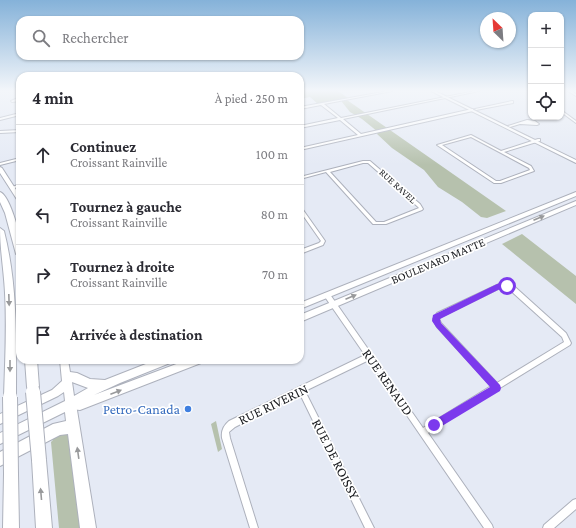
<!DOCTYPE html>
<html lang="fr">
<head>
<meta charset="utf-8">
<style>
  body { margin:0; font-family:"Crimson Pro",serif; background:#f7f7f7; color:#2b2b33 }
  .controls { position:absolute; right:12px; top:12px; display:grid; overflow:hidden; border-radius:8px; box-shadow:0 1px 3px #0004 }
  .controls button { width:36px; height:36px; display:grid; place-items:center; padding:0; border:0; border-bottom:1px solid #e1e1e2; background:#fff; color:#2b2b33; font:20px sans-serif }
  .compass { position:absolute; left:480px; top:12px; width:36px; height:36px; border-radius:50%; background:#fff; box-shadow:0 1px 3px #0004; rotate:335deg }
  .stop { position:absolute; width:12px; height:12px; margin:-9px; border:3px solid #7c3aed; border-radius:50%; background:#fff }
  .stop.end { background:#7c3aed; border-color:#fff; box-shadow:0 1px 4px #0008 }
  .list { margin:0; padding:0; list-style:none }
  h2 { display:flex; justify-content:space-between; align-items:center; height:52px; margin:0; padding:0 16px; font-size:17px }
  h2 small { font-size:13px; font-weight:400; color:#7c7c81 }
  .list li { display:grid; grid-template-columns:26px 1fr auto; gap:12px; align-items:center; box-sizing:border-box; height:60px; padding:0 16px; border-top:1px solid #e1e1e2 }
  .list b { display:block; font-size:15px; white-space:nowrap }
  .list p { margin:0; font-size:13px; white-space:nowrap; color:#7c7c81 }
  .list em { font-size:13px; font-style:normal; color:#7c7c81 }
  .icon { flex:none; width:22px; height:22px; fill:none; stroke:currentColor; stroke-width:2; stroke-linecap:round; stroke-linejoin:round }
  .map { position:relative; flex:none; width:576px; height:528px; overflow:hidden }
  .search { position:absolute; background:#fff; box-shadow:0 1px 3px #0004; left:16px; top:16px; width:288px; height:44px; display:flex; align-items:center; gap:10px; box-sizing:border-box; padding:0 14px; border-radius:12px; color:#7c7c81; font-size:15px }
  .panel { position:absolute; background:#fff; box-shadow:0 1px 3px #0004; left:16px; top:72px; width:288px; height:292px; border-radius:12px }
  .map>svg:first-child { display:block }
  .green { fill:#b6c1ad }
  .lines { fill:none; stroke-linecap:round; stroke-linejoin:round }
  .minor-casing { stroke:#adb1bc; stroke-width:2 }
  .tertiary-casing { stroke:#adb1bc; stroke-width:2 }
  .secondary-casing { stroke:#adb1bc; stroke-width:2 }
  .motorway-casing { stroke:#adb1bc; stroke-width:2 }
  .minor { fill:#fff; fill-rule:evenodd }
  .tertiary { fill:#fff; fill-rule:evenodd }
  .secondary { fill:#fff; fill-rule:evenodd }
  .motorway { fill:#fff; fill-rule:evenodd }
  .motorway-bridge-far1-casing { stroke:#adb1bc; stroke-width:13; stroke-linecap:butt }
  .motorway-bridge-casing { stroke:#adb1bc; stroke-width:16; stroke-linecap:butt }
  .motorway-bridge-far1 { stroke:#fff; stroke-width:11 }
  .motorway-bridge { stroke:#fff; stroke-width:14 }
  .oneway { fill:#98999b }
  .route { fill:#7c3aed }
  .shop-dot { fill:#3f7fe0; stroke:#fff; stroke-width:1.5 }
  .labels { text-anchor:middle; dominant-baseline:central; stroke-width:3.5; stroke-linejoin:round; paint-order:stroke }
  .far-street-label { font-size:10px; fill:#1a1c20; stroke:#fff }
  .street-label { font-size:12px; fill:#1a1c20; stroke:#fff }
  .near-street-label { font-size:14px; fill:#1a1c20; stroke:#fff }
  .near-shop-label { font-size:14px; fill:#366cbe; stroke:#fff; text-anchor:end }
</style>
</head>
<body>
<div class="map">
<svg width="576" height="528" viewBox="0 0 576 528">
  <rect width="100%" height="100%" fill="#e5eaf5"/>
  <path class="green" d="M300,91H338L348,98L318,104L310,97L300,99Z
    M347,100L506,211L487,218L481,217L462,202L438,187L424,170L392,148L377,134L378,132L362,119L350,112L342,102V101Z
    M522,234L576,276V304L502,244Z
    M216,421L222,449L218,452L211,424Z
    M64,433L70,437L82,528H59L51,442L53,440V437Z"/>
  <g class="lines">
    <g class="minor-casing">
      <path id="minor" d="M388,91H392L324,104L341,118L475,91H479L343,119L361,134L472,109H473V111L300,150V148L358,135L340,120L300,128V126L338,118L321,105L300,109V107Z
        M568,91H571L576,94V96Z
        M20,97V99H19H20V101L12,102L11,101Z
        M512,101H513V103L476,110L475,109Z
        M561,110L576,121V123L561,112Z
        M20,113V115L0,120V118Z
        M527,120L535,121L539,124L537,125L520,124L510,127L508,126Z
        M20,130V132L0,133V131Z
        M471,135L501,151L538,139H540V141L504,152L531,166L534,171L501,183H494L437,145ZM471,137L529,168L530,170L500,181H496L442,145Z
        M20,158V160L0,165V163Z
        M363,161H370L420,204L423,209L422,210L386,224H373L326,172L300,179V177ZM363,163H368L417,206L419,208L384,222H376L330,172Z
        M20,184V186L12,189L10,188Z
        M300,207H301L325,241L323,245L300,254V250L319,243L321,241L300,211Z
        M499,284H507L515,287L566,333L571,343L570,345L500,388L499,390L496,391L428,433L492,525L493,528H484L369,360L305,391L374,528H365L300,394L235,427L229,432L230,438L258,528H250L222,438C221,431 224,425 229,421L365,355L325,297L324,295L325,293H329L423,428L491,386L437,327L433,319L437,313ZM500,288H506L511,291L562,337L564,342L497,383L441,323L439,319L441,317Z
        M576,499V509L554,528H543L544,525L573,500Z"/>
    </g>
    <g class="tertiary-casing">
      <path id="tertiary" d="M431,91H435L576,160V163Z"/>
    </g>
    <g class="secondary-casing">
      <path id="secondary" d="M0,167L2,168L20,196V202L18,201L0,173Z
        M576,192V196L300,309V303Z
        M576,201V205L300,322V315Z
        M60,360H68L70,372L77,373L90,379L105,380L156,360H171L170,363L120,383L94,395L187,360H202L201,363L80,410L71,409L0,444V433L65,401L64,392L58,396L0,424V414L52,390L62,381ZM72,382L88,388L74,396Z"/>
    </g>
    <g class="motorway-casing">
      <path id="motorway" d="M0,192C9,195 18,228 20,238C21,244 20,251 20,257L16,254L5,213L0,202Z
        M0,228L4,231C18,286 16,341 16,397L14,401L10,403L6,401L4,397C5,362 7,327 5,293C4,271 0,250 0,228Z
        M25,360H37L39,387L37,391L33,393L29,391L27,387Z
        M70,398L74,400L76,404L96,528H80L68,434L60,435L0,466V452L53,424L66,421L64,404L66,400Z
        M39,453L44,455L46,460L52,528H36L32,460L34,455Z
        M11,467L16,469L18,474L19,528H3L4,474L6,469Z"/>
    </g>
    <use href="#minor" class="minor"/>
    <use href="#tertiary" class="tertiary"/>
    <use href="#secondary" class="secondary"/>
    <use href="#motorway" class="motorway"/>
    <g class="motorway-bridge-far1-casing">
      <path id="motorway-bridge-far1" d="M33,387L34,393"/>
    </g>
    <g class="motorway-bridge-casing">
      <path id="motorway-bridge" d="M33,392L39,460
        M10,397L11,474"/>
    </g>
    <use href="#motorway-bridge-far1" class="motorway-bridge-far1"/>
    <use href="#motorway-bridge" class="motorway-bridge"/>
  </g>
  <defs><path id="oneway-solid" d="M-6-.8H1V-3.2L6.5 0L1 3.2V.8H-6Z"/></defs>
  <g class="oneway">
    <use href="#oneway-solid" transform="translate(539 218) rotate(-23)"/>
    <use href="#oneway-solid" transform="translate(351 297) rotate(-23)"/>
    <use href="#oneway-solid" transform="translate(9 300) rotate(88)"/>
    <use href="#oneway-solid" transform="translate(10 366) rotate(90)"/>
    <use href="#oneway-solid" transform="translate(116 392) rotate(-21)"/>
    <use href="#oneway-solid" transform="translate(78 453) rotate(-98)"/>
    <use href="#oneway-solid" transform="translate(41 494) rotate(-95)"/>
  </g>
  <linearGradient id="sky" x2="0" y2="1"><stop stop-color="#85b2d9"/><stop offset="0.55" stop-color="#f3f6fa"/><stop offset="1" stop-color="#f3f6fa" stop-opacity="0"/></linearGradient>
  <rect width="576" height="165" fill="url(#sky)"/>
  <path class="route" d="M507,283L509,284V288L500,289L440,319L441,323L500,385L501,388L500,391L437,429L434,430L431,429L429,425L431,422L490,387L436,327L432,321L433,315L497,284Z"/>
  <circle class="shop-dot" cx="188" cy="409" r="4"/>
  <g class="labels">
    <g class="far-street-label">
      <text transform="translate(398 186) rotate(42)">RUE RAVEL</text>
    </g>
    <g class="street-label">
      <text transform="translate(438 261) rotate(-23)">BOULEVARD MATTE</text>
    </g>
    <g class="near-street-label">
      <text transform="translate(388 382) rotate(55)">RUE RENAUD</text>
      <text transform="translate(273 404) rotate(-26)">RUE RIVERIN</text>
      <text transform="translate(336 459) rotate(63)">RUE DE ROISSY</text>
    </g>
    <g class="near-shop-label">
      <text x="180" y="409">Petro-Canada</text>
    </g>
  </g>
</svg>
<div class="controls">
<button>+</button>
<button>−</button>
<button><svg class="icon" aria-label="locate" viewBox="0 0 24 24"><circle cx="12" cy="12" r="6"/><path d="M12 2v4M12 18v4M2 12h4M18 12h4"/></svg></button>
</div>
<svg class="compass" viewBox="-18 -18 36 36"><path d="M0-13l5 13h-10z" fill="#e53935"/><path d="M0 13l5-13h-10z" fill="#7c7c81"/></svg>
<div class="stop" style="left:507px;top:286px"></div>
<div class="stop end" style="left:434px;top:425px"></div>
<div class="search"><svg class="icon" aria-label="search" viewBox="0 0 24 24"><circle cx="10" cy="10" r="6"/><path d="M15 15l6 6"/></svg>Rechercher</div>
<section class="panel">
<h2>4 min<small>À pied · 250 m</small></h2>
<ul class="list">
<li><svg class="icon" aria-label="ahead" viewBox="0 0 24 24"><path d="M12 20V5M6 11l6-6 6 6"/></svg><div><b>Continuez</b><p>Croissant Rainville</p></div><em>100 m</em></li>
<li><svg class="icon" aria-label="left" viewBox="0 0 24 24"><path d="M17 20v-9H6M10 6l-5 5 5 5"/></svg><div><b>Tournez à gauche</b><p>Croissant Rainville</p></div><em>80 m</em></li>
<li><svg class="icon" aria-label="right" viewBox="0 0 24 24"><path d="M7 20v-9h11M14 6l5 5-5 5"/></svg><div><b>Tournez à droite</b><p>Croissant Rainville</p></div><em>70 m</em></li>
<li><svg class="icon" aria-label="arrive" viewBox="0 0 24 24"><path d="M6 21V4h12l-3 4 3 4H6"/></svg><div><b>Arrivée à destination</b></div></li>
</ul>
</section>
</div>
</body>
</html>
